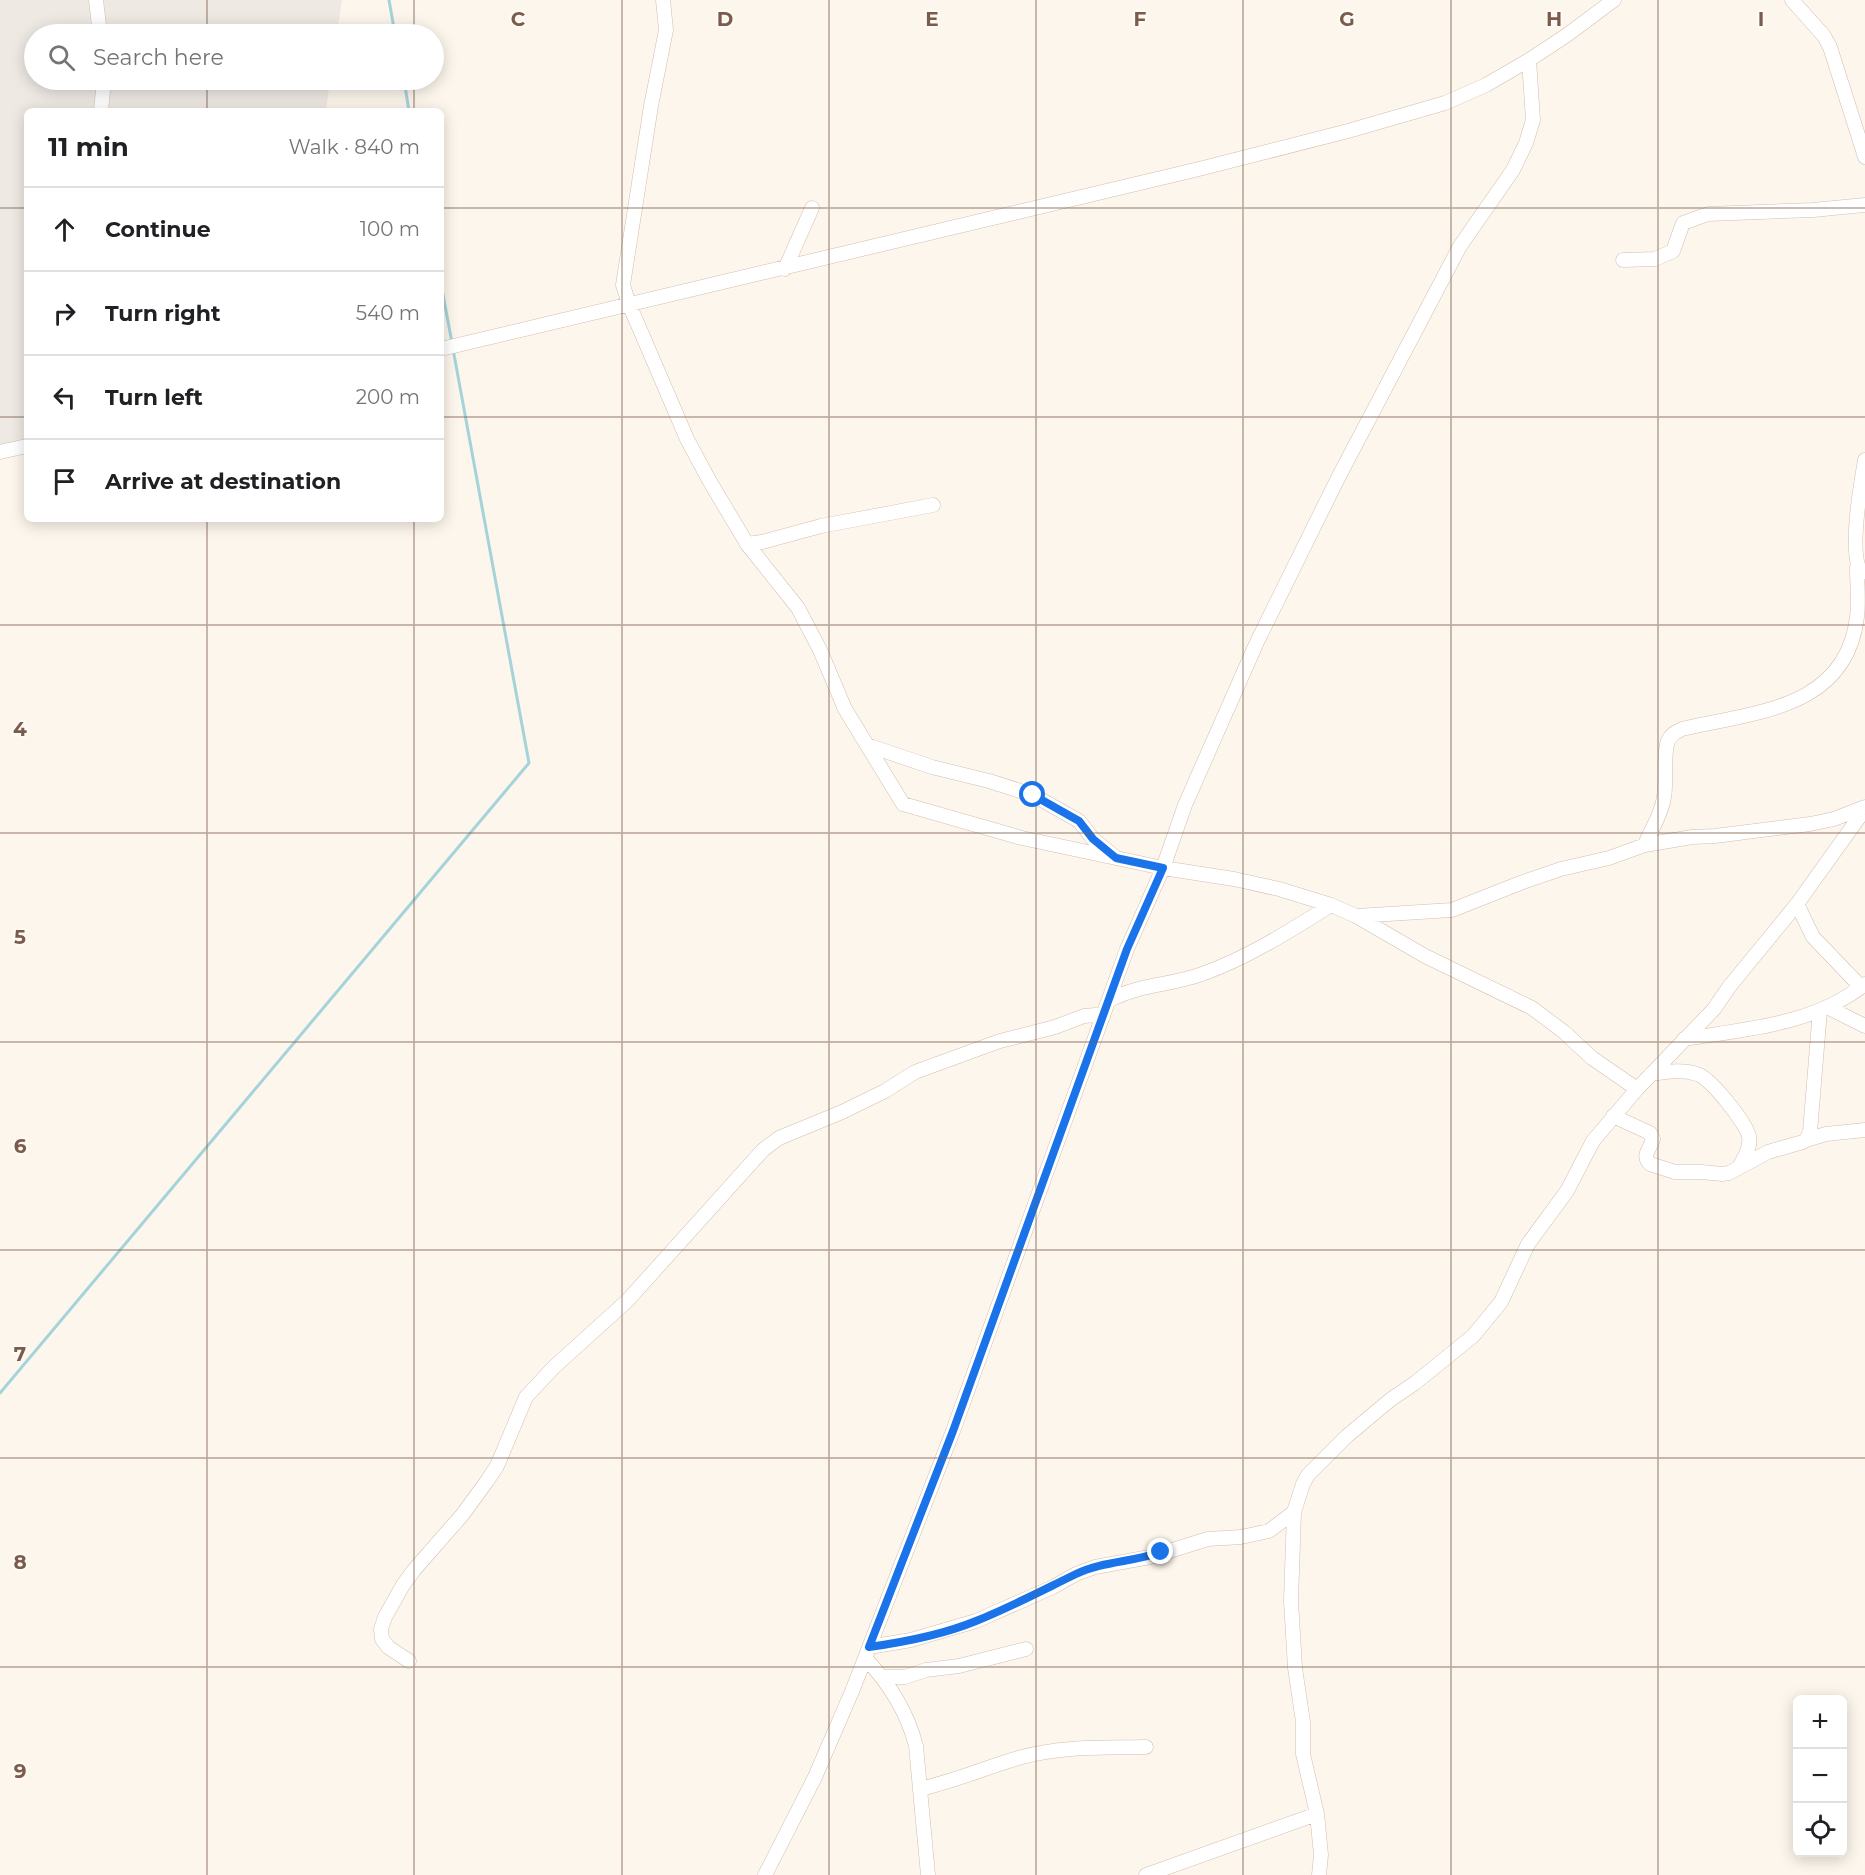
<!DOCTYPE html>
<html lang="en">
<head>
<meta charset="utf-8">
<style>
  body { margin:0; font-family:Montserrat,sans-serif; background:#f6f6f6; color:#202124 }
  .controls { position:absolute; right:18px; bottom:18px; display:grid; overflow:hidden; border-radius:9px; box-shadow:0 3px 15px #0003 }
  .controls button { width:54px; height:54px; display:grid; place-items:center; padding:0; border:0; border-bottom:2px solid #e0e0e0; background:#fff; color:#202124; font:30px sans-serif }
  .stop { position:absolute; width:18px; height:18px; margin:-14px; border:4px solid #1a73e8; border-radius:50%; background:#fff }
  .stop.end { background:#1a73e8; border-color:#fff; box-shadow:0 2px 6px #0008 }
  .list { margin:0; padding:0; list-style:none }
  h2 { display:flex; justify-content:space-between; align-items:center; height:78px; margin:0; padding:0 24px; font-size:26px }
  h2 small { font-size:20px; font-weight:400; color:#757577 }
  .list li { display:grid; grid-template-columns:39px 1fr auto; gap:18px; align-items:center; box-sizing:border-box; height:84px; padding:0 24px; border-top:2px solid #e0e0e0 }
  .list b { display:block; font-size:22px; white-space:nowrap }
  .list em { font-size:20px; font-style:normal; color:#757577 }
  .icon { flex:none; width:33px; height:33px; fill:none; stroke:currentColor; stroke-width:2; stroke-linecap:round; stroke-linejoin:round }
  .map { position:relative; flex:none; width:1865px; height:1875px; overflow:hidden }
  .search { position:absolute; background:#fff; box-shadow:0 3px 15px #0003; left:24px; top:24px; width:420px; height:66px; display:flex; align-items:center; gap:15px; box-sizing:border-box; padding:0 21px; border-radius:33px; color:#757577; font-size:22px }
  .panel { position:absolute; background:#fff; box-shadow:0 3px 15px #0003; left:24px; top:108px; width:420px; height:414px; border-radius:9px }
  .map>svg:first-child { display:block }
  .industrial { fill:#efe9e4 }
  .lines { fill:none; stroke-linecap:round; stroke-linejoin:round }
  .stream { stroke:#a5d3da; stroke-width:3 }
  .minor-casing { stroke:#d1beb0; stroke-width:15 }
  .minor { stroke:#fff; stroke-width:14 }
  .route { stroke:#1a73e8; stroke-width:8 }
  .grid { fill:none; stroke:#7a5c4d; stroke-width:1.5; stroke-opacity:0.55 }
  .grid-label { font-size:20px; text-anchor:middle; font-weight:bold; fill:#7a5c4d; stroke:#fffaf3; stroke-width:4.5; stroke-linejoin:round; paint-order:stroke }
</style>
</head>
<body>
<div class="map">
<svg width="1865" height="1875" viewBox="0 0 1865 1875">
  <rect width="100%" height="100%" fill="#fdf6ec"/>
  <path class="industrial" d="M0,0H342L337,34H34V80H330L326,111H27V449L0,455Z"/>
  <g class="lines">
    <path class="stream" d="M389,0L395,34
      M404,80L409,111
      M441,284L452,343
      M0,1393L529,763L453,349"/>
    <g class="minor-casing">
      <path id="minor" d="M96,0L100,34
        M663,0L666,30L651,106L623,285L629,304L687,439L709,480L747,544L798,608L820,650L845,709L903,804L1022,838L1163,868L1234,879L1279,889L1331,905L1356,916L1425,956L1532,1008L1564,1032L1592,1058L1637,1089
        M1792,0L1824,36L1830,47L1865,157
        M101,111L104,80
        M1623,260L1655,259L1673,251L1683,223L1708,214L1813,210L1865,205
        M785,269L812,208
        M441,349L1199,169L1348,131L1445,103L1486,85L1529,60L1567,35L1614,0
        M0,452L27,446
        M747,544L762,542L821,526L933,505
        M1862,573C1848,556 1861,483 1865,460
        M867,745L932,767L989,781L1033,795L1079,821L1093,839L1115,857
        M1645,845C1651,829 1662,814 1664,797C1667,782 1663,753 1668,741C1671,734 1676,732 1682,729C1753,712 1846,710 1857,617C1859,601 1857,583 1857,567
        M1797,904L1813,937L1861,987
        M1356,916L1452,910L1523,882L1561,869L1609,858L1645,845L1692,837L1715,836L1810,824L1834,819L1865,807
        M1110,1000C1142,983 1169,986 1202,974C1247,958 1290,931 1331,905
        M1827,1007L1865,1026
        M1684,1039C1746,1029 1814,1025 1865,984
        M1651,1074C1666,1072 1682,1069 1697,1074C1710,1077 1747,1124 1749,1137C1751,1148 1744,1158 1739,1167
        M1613,1116L1650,1133L1653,1139C1651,1148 1641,1155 1650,1164L1675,1172H1702L1722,1174L1729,1173L1768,1152L1803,1142L1806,1140L1810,1132L1820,1010
        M1806,1140L1826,1134L1865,1130
        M869,1647L911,1640L976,1621L1053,1587L1076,1574L1095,1567L1150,1557L1208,1539L1241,1537L1269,1531L1294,1512
        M865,1658C890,1684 907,1711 916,1746L928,1875
        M409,1661L388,1647L382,1639L381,1629L385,1617L403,1585L414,1570L463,1514L487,1481L497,1466L526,1397L554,1367L627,1301L763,1150L779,1138L842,1112L885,1091L915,1072L1000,1041L1055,1027L1084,1016L1096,1015L1103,1017
        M882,1677H905L926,1670L959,1666L1026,1649
        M920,1789C955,1781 987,1767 1022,1757C1062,1746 1104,1748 1146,1747
        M765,1875L815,1777L853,1689L953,1431L1127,949L1163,868L1185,805L1257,642L1338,478L1460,246L1513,170L1526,143L1533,120L1529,60
        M1146,1875L1317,1814
        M1319,1875L1321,1855L1317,1814L1303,1754V1722L1295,1668L1291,1601L1294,1512L1303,1484L1308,1475L1347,1436L1390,1400L1415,1383L1473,1336L1501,1302L1528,1244L1567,1191L1593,1141L1637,1089L1714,1009L1729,987L1797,904L1865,809"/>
    </g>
    <use href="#minor" class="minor"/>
  </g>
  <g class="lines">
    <path class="route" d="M1033,795L1079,821L1093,839L1116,858L1163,868L1127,949L953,1431L869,1647C905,1642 942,1635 976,1621C1011,1607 1043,1590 1076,1574C1103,1561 1134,1562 1161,1552"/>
  </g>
  <path class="grid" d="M207,0V34M414,0V34M622,0V1875M829,0V1875M1036,0V1875M1243,0V1875M1451,0V1875M1658,0V1875M207,80V111M414,80V111M0,208H27M441,208H1865M0,417H27M441,417H1865M207,519V1875M414,519V1875M0,625H1865M0,833H1865M0,1042H1865M0,1250H1865M0,1458H1865M0,1667H1865"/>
  <g class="grid-label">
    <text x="518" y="26">C</text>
    <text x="725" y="26">D</text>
    <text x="932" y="26">E</text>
    <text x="1140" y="26">F</text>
    <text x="1347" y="26">G</text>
    <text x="1554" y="26">H</text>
    <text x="1761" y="26">I</text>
    <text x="20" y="736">4</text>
    <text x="20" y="944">5</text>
    <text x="20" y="1153">6</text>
    <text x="20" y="1361">7</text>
    <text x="20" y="1569">8</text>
    <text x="20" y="1778">9</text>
  </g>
</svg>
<div class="controls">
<button>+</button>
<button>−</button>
<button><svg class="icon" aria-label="locate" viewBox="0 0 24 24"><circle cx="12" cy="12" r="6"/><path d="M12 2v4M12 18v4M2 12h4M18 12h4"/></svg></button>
</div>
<div class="stop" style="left:1033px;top:795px"></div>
<div class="stop end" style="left:1161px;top:1552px"></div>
<div class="search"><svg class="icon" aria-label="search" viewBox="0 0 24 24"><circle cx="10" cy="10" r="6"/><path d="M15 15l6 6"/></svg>Search here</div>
<section class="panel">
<h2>11 min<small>Walk · 840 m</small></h2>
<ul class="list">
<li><svg class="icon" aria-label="ahead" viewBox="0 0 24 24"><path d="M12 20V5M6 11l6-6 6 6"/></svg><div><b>Continue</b></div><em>100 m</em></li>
<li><svg class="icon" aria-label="right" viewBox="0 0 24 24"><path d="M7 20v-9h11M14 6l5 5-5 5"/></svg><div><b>Turn right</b></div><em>540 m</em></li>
<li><svg class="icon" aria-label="left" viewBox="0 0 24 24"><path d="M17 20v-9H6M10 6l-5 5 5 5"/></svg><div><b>Turn left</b></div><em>200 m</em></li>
<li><svg class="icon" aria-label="arrive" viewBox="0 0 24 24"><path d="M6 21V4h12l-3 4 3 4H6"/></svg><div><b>Arrive at destination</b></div></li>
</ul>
</section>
</div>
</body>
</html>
